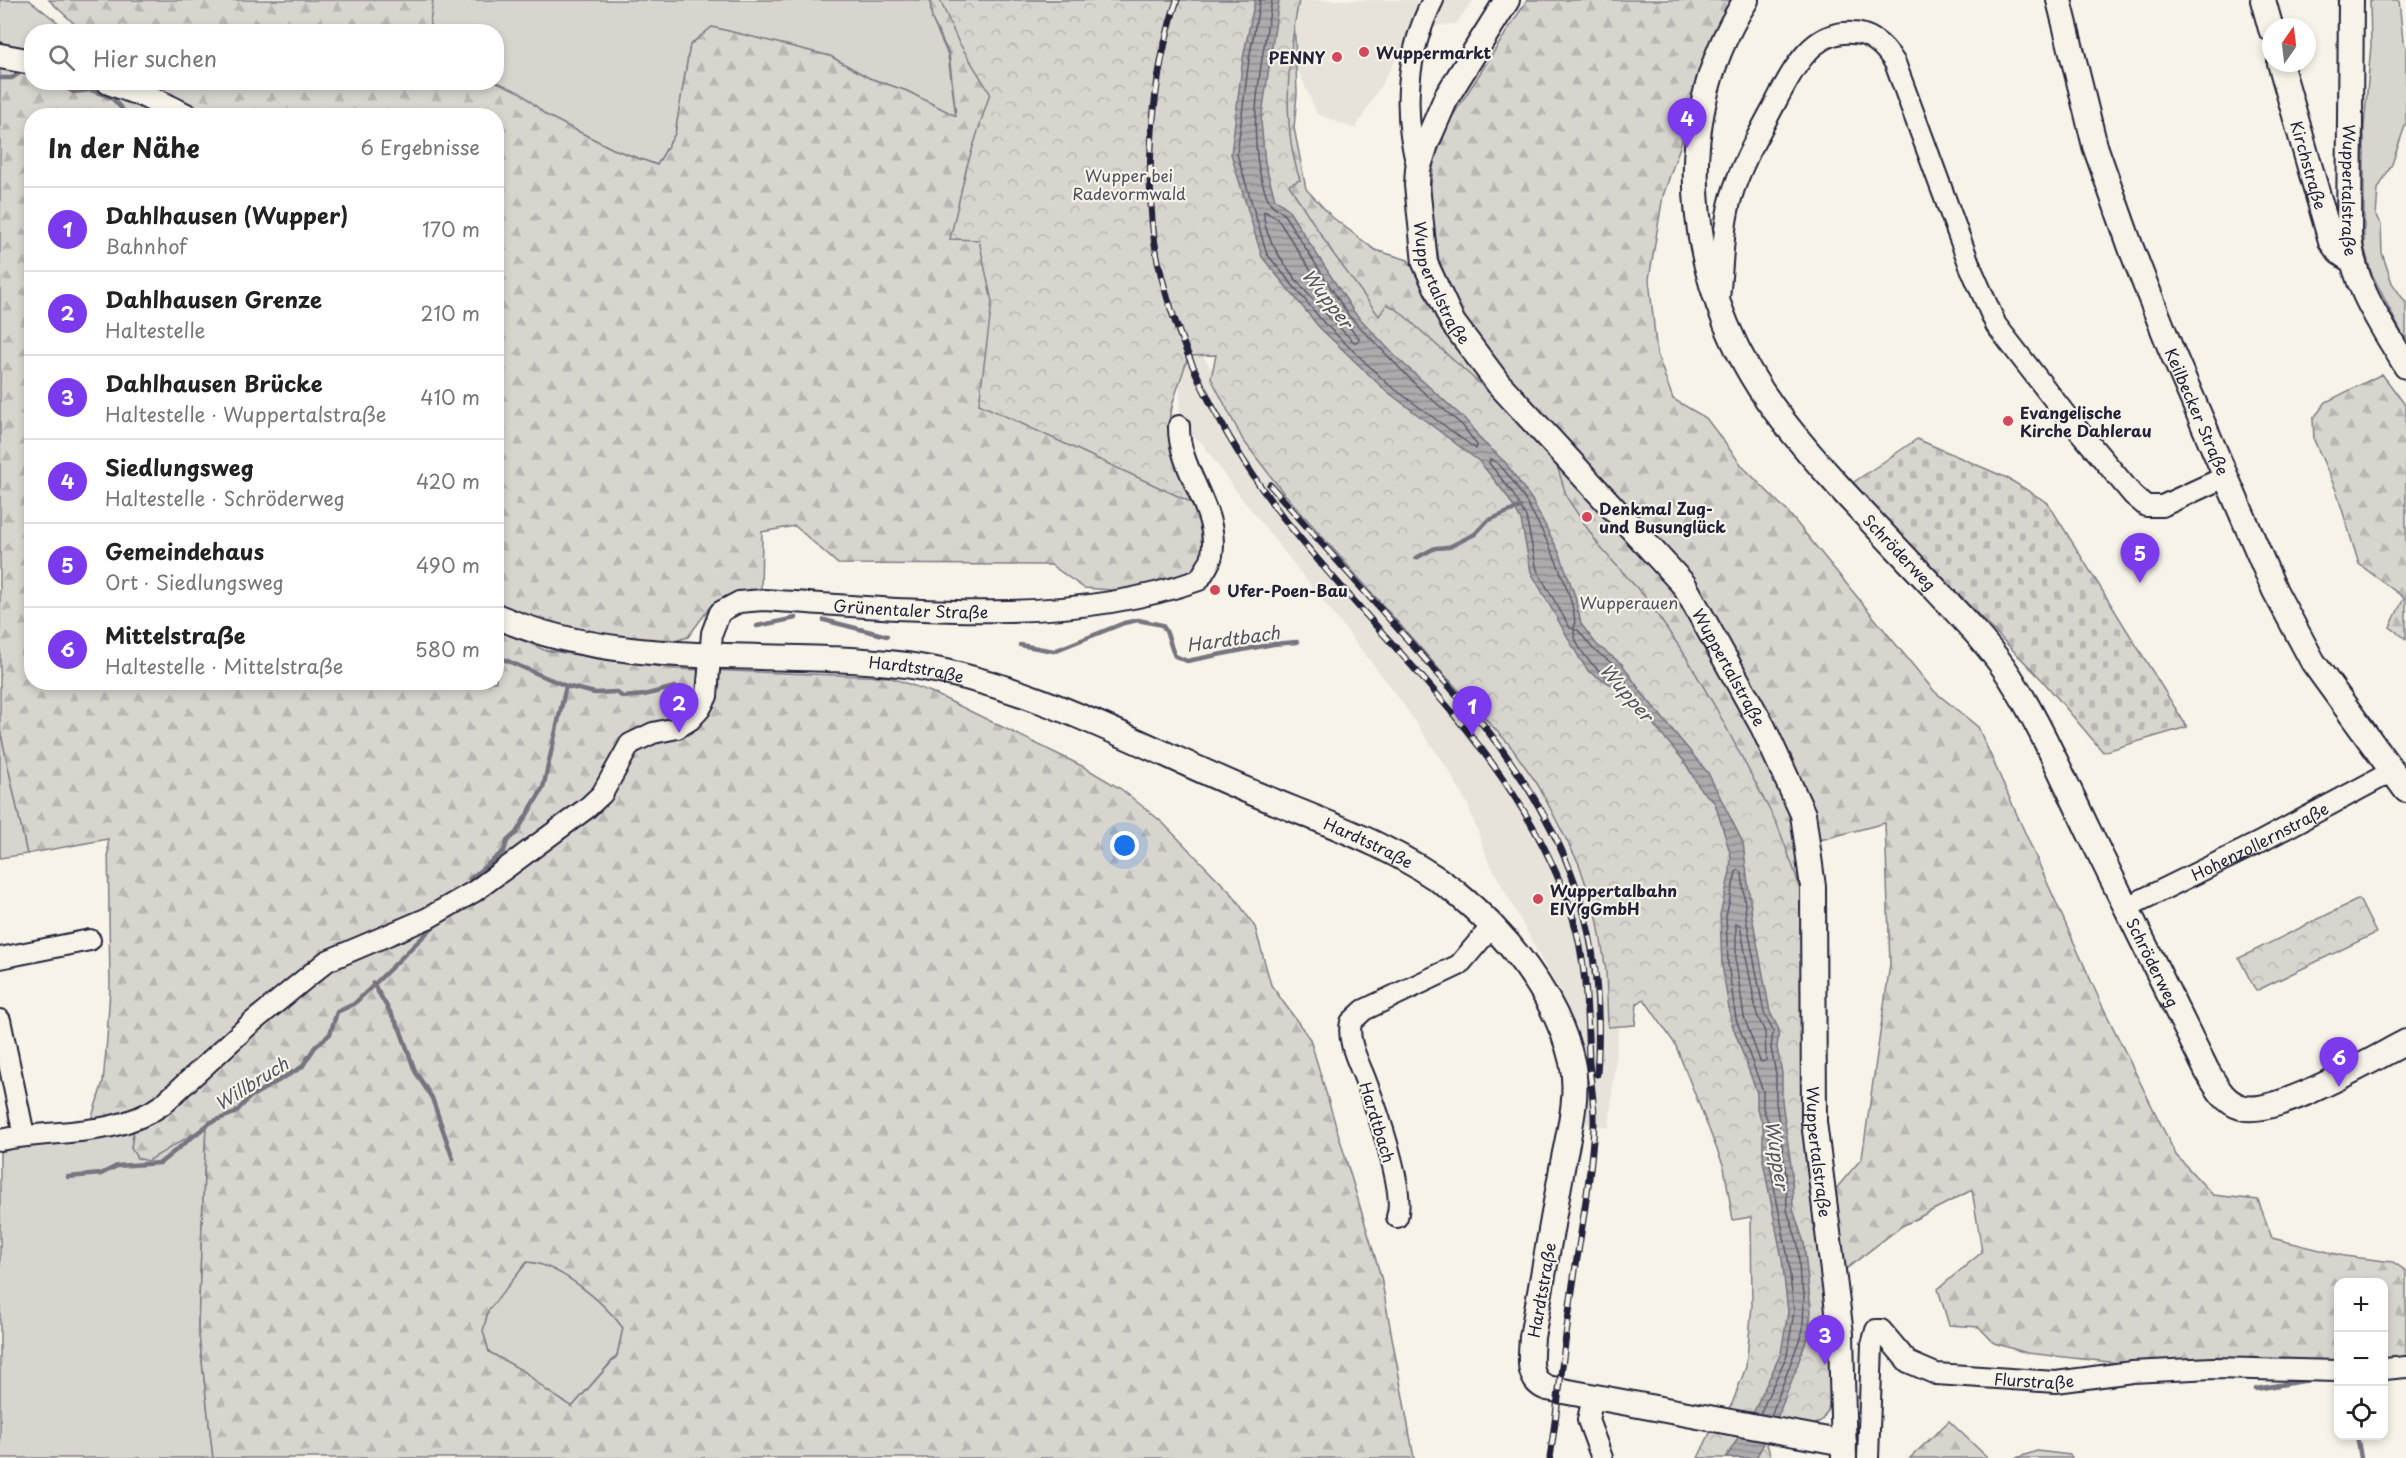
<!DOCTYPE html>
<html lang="de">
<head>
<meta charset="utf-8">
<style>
  body { margin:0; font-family:"Playpen Sans",sans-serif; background:#f6f6f6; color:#222 }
  .controls { position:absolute; right:18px; bottom:18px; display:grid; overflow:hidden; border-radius:12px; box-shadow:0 3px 9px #0003 }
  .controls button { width:54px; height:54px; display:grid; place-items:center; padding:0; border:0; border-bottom:2px solid #e0e0e0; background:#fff; color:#222; font:30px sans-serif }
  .compass { position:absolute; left:2262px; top:18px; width:54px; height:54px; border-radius:50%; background:#fff; box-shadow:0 3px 9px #0003; rotate:14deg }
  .you { position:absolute; left:1125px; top:846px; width:21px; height:21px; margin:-15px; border:4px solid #fff; border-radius:50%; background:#1a73e8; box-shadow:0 0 0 9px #1a73e833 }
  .badge { display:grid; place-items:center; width:39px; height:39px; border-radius:50%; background:#7c3aed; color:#fff; font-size:20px; font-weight:700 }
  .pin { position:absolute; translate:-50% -50px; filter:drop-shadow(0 2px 3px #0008) }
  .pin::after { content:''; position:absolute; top:32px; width:21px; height:18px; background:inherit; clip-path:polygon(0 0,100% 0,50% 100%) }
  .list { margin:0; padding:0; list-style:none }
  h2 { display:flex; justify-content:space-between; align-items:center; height:78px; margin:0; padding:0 24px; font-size:26px }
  h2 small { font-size:20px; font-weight:400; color:#767676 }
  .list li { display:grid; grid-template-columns:39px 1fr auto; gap:18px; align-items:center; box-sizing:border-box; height:84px; padding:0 24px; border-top:2px solid #e0e0e0 }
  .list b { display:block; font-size:22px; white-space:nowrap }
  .list p { margin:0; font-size:20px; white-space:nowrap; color:#767676 }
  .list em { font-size:20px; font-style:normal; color:#767676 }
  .icon { flex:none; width:33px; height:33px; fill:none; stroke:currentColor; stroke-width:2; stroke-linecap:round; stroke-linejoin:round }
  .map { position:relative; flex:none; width:2406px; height:1458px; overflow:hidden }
  .search { position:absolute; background:#fff; box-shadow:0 3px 9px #0003; left:24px; top:24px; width:480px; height:66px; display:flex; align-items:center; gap:15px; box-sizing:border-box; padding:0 21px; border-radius:24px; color:#767676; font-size:22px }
  .panel { position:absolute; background:#fff; box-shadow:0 3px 9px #0003; left:24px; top:108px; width:480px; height:582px; border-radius:24px }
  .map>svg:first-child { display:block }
  .built { fill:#e7e3db }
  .grass { fill:#d8d5cf; stroke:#7d7c85; stroke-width:1.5 }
  .forest { fill:url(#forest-firs); stroke:#7d7c85; stroke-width:1.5; fill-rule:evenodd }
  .cemetery { fill:url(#cemetery-stones); stroke:#7d7c85; stroke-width:1.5 }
  .park { fill:url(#park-crowns); stroke:#7d7c85; stroke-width:1.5 }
  .water { fill:url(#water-rules); stroke:#76747f; stroke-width:1.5 }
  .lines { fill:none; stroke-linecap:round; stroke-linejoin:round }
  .shore { stroke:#5a5969; stroke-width:1.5 }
  .stream { stroke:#76747f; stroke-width:4.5 }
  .minor-casing { stroke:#22223b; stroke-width:24 }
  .major-casing { stroke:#22223b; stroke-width:28 }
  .minor { stroke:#f7f3e8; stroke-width:20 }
  .major { stroke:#f7f3e8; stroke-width:24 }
  .rail-casing { stroke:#22223b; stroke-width:7 }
  .rail { stroke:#f7f3e8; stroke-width:4.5; stroke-dasharray:14; stroke-linecap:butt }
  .poi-dot { fill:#d1495b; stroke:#f7f3e8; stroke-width:2 }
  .labels { text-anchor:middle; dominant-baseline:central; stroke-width:4.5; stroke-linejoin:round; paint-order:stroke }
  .poi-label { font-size:16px; font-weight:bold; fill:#22223b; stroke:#f7f3e8; text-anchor:start }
  .street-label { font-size:16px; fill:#22223b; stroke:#f7f3e8 }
  .park-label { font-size:16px; fill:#504f60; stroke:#f7f3e8 }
  .water-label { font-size:18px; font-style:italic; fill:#535263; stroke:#f7f3e8 }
</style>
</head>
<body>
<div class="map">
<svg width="2406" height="1458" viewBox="0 0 2406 1458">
  <defs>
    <pattern id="forest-firs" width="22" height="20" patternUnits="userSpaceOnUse" patternTransform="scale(1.5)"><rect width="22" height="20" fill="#d8d5cf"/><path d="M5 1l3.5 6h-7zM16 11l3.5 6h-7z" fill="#b9b7b3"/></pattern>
    <pattern id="cemetery-stones" width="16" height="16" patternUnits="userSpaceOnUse" patternTransform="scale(1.5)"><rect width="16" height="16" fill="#d8d5cf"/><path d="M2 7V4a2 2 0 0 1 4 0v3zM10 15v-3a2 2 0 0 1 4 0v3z" fill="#b9b7b3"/></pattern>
    <pattern id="park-crowns" width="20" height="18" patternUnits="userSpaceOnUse" patternTransform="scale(1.5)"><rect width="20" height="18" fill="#d8d5cf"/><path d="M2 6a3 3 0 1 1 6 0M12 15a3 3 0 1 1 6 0" fill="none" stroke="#b9b7b3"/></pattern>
    <pattern id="water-rules" width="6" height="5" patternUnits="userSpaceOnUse" patternTransform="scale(1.5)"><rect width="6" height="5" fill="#aeabad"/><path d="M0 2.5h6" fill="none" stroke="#8d8b8e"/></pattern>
  </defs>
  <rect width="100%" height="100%" fill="#f7f3e8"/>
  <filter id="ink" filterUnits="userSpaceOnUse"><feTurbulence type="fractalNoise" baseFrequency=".0167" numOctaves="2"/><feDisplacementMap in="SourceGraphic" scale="12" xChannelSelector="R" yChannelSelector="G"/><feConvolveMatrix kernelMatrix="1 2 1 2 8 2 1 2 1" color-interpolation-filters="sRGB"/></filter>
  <g filter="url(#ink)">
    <path class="built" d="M1297,0H1473L1456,24L1440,25L1407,41L1355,129L1317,114L1295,63Z
      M1192,346L1197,347L1218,378L1568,805L1621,1001L1609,1128L1585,1123L1588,1085L1568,1008L1488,860L1468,805L1449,771L1394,691L1233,487L1202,443L1179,426L1180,385Z"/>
    <path class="grass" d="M0,0H29L69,31L32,32L31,58L0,53Z
      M432,0H930L932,19L948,55L956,117L907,91L869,78L830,56L712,27L690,45L675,134L657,165L613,149L545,115L521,94L497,82L496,32H429Z
      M2370,0H2399L2403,41L2406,47V123L2392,164L2378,189L2376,216L2381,225L2382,253L2392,283L2406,303V342L2371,272L2364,246V128L2371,45Z
      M0,729L27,854L0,858Z
      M135,1122L131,1148L206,1125L198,1326L213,1458H0V1143Z
      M527,1262C560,1264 605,1303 623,1328L617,1355L572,1407L547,1391L525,1372L489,1352L483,1331L488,1311Z"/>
    <path class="forest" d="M49,0H433L429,31L83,32Z
      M930,0H1254L1179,360L1171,414L1175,454L1209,531L1197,579L1139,592L1084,588L1051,565L838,564L795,526L762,532L761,596L735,593L710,607L688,637L665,644L563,632L496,606V116L200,115L127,83L497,82L521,93L546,115L613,149L657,165L675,134L690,45L712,27L830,56L869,78L907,91L956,116L949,54L932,19Z
      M1527,0H1741L1697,109L1687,126L1663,196L1649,279L1657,354L1673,399L1706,418L1743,467L1787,511L1934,691L1978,727L2100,1001L2176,1155L2213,1195L2258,1200L2272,1238L2344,1256L2393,1262L2406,1271V1368L2384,1372V1282H2338V1375H2230L2027,1353L1994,1343L1979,1327L1949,1325L1938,1289L1982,1252L1972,1190L1902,1226L1838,1275L1828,1198L1862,1158L1890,964L1885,823L1816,841L1723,648L1501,379L1450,292L1439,259L1429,201L1434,161L1450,120Z
      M1294,12L1297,94L1294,128L1306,189L1332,217L1375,250L1408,260L1418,275L1699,616L1805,843L1808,1016L1469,422L1288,210L1273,58Z
      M0,66L31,72L32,82L73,83L122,96L167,115L32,116V682H496L497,628L544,650L676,669L889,677L931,692L1084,767L1121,789L1162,822L1233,895L1255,927L1271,985L1310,1039L1381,1277L1414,1458H213L198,1326L206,1126L148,1161L137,1158L131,1148L135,1122L90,1123L103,1082L107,1039L110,987L108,839L27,854L0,729ZM527,1262C560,1264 605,1303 623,1328L617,1356L572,1407L547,1391L525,1372L489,1352L483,1331L488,1311Z
      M2382,374L2406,406V639L2390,627L2404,598L2359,564L2336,490L2314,440L2313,419L2326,402Z
      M1949,1421L1988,1458H1910Z
      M2037,1451L2070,1455L2072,1458H2016Z"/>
    <path class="cemetery" d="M1917,439L2007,478L2048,503L2187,727L2103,752L2043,681L1851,484Z"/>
    <path class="park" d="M940,0H1299C1288,56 1281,125 1300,180L1289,185L1332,252L1379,316L1387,304L1399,311L1511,412L1555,459L1567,498L1600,547L1645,597L1685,655L1717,710L1777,824L1796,875L1808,920L1829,1261L1832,1386L1828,1410L1822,1420L1811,1427L1771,1424L1767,1444L1771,1458H1698L1712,1429L1732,1404L1746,1367L1752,1306L1751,1217L1733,1220L1724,1167L1675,1044L1644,999L1637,1004L1635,1025L1608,1027L1606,971L1597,917L1579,864L1538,785L1509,744L1439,669L1282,491L1243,440L1211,378L1216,355L1188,356C1183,375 1174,395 1170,414C1165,446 1178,476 1193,503L979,404L992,302L979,240L950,239L967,166L990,93L958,41Z
      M2359,899L2376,933L2256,991L2239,958Z"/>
    <path class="water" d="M1255,0H1279L1261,121L1265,163L1275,199L1287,208L1354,312L1396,357L1468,422L1481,440L1505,462L1532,500L1560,554L1575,596L1581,624L1597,645L1622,664L1642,693L1708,773L1743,843L1752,916L1770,1012L1779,1030L1777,1048L1782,1073V1101L1792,1173L1793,1209L1804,1243L1811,1310L1809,1332L1795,1372L1776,1421L1756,1458H1726L1754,1411L1781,1353L1788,1312L1782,1259L1763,1161V1125L1757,1109V1093L1731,1021L1722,965L1720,915L1730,872L1731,856L1715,803L1701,790L1684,761L1638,706L1619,689L1589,672L1580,659L1531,572L1521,520L1507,496L1480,462L1385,390L1319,327L1262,257L1231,154L1243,58Z"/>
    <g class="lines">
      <path class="shore" d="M1260,0L1249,59L1237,154L1267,254L1324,323L1389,385L1476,449L1477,445L1463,426L1421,390L1349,316L1283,213C1278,209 1272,206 1269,201C1242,143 1262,60 1272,0
        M1264,211L1277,218L1342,319L1359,338L1358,342H1354C1327,316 1260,249 1264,211Z
        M1490,459C1516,466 1583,604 1574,629L1570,628L1537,570L1526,517L1512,492L1489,463Z
        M1574,630H1578L1593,649L1618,668L1626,680L1625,684C1605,682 1574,650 1574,630Z
        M1736,923L1740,925L1757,1015L1765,1032L1766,1060L1763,1062L1760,1061L1744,1017L1736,963Z
        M1760,1414L1787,1355L1794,1311L1788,1258L1769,1160V1124L1763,1108V1091L1736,1019L1728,964L1726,916L1736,872L1739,870L1742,872L1746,918L1764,1013L1773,1031L1771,1048L1776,1074V1102L1786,1174L1787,1210L1798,1244L1800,1280L1804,1292L1803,1330L1771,1416"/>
      <path class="stream" d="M0,43H1
        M0,78H12L21,72L32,75
        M58,82L73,92L91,90L107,96L113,99L128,116
        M1416,558L1435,548L1449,547L1475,534L1487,521L1520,507
        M824,620L887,636
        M757,626L796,618
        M1020,645L1054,651L1124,623L1138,620L1162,625C1170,634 1169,645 1175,656L1187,661L1273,644L1297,642
        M496,656L566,686L595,693L616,692L623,697L644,695L675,687
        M470,879L504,851L507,841L516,833L543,788L566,686
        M373,983L400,1029L415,1071L432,1098L453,1159
        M68,1177L101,1174L117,1166L160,1163L211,1122L235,1113L250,1097L302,1067L315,1047L330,1034L337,1012L354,1004L434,926
        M2256,1389L2309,1380
        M2357,1436L2361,1458"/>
      <g class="minor-casing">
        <g id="minor">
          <path d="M1418,169C1402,112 1406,53 1433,0"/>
          <path d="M1719,298C1723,265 1722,231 1731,198C1740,167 1756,139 1771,111C1789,78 1808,30 1852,33C1872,33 1885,47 1895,63L1970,266L1996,325L2069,419L2133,495L2146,506H2162L2225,477"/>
          <path id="s1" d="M2127,907L2258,843L2393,771"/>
          <path d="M0,958L90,940"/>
          <path d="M0,1020L24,1135"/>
          <path id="s2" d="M0,1140C53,1129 117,1138 163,1104L250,1024L327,961L428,918L475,891L587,808L602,794L630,744L653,733L677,728L690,720L700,709L707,696L712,633L720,612L739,602L763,600C904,609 1064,628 1199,580C1203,573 1211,563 1212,555C1220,510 1178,471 1179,426"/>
          <path d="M1397,1217C1406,1191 1376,1107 1365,1079C1358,1061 1347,1041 1351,1022L1364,1010L1459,965L1492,926"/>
          <path d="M2384,1369L2406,1367"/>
          <path d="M1593,1397L1588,1420L1602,1458"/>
          <path id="s3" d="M1868,1458L1872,1345L1876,1330H1881L1908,1362L1936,1374L2056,1382L2132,1372L2213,1368L2338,1371"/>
        </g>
      </g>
      <g class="major-casing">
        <g id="major">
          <path id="s4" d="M1507,0L1447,96L1426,144L1418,169L1417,185L1425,263L1453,323L1498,383L1684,585L1763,727L1803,814L1813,887L1814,1122L1841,1334L1844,1458"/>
          <path id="s5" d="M1746,0C1662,131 1689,303 1784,422C1831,482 1886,536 1938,592C1963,619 1990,646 2010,677C2041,726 2064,780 2089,832C2128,912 2168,991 2207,1071C2216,1086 2224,1102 2241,1107C2274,1118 2373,1059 2406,1042"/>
          <path id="s6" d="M2059,0L2095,146L2131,248L2170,347L2275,591L2313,662L2406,790"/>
          <path d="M2263,0L2271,29"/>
          <path id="s7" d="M2351,0L2349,234C2352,284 2381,324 2406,366"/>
          <path d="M0,56L32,62"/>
          <path id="s8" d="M2280,63L2331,241L2339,252L2351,260"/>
          <path d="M109,82L144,95L186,116"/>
          <path id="s9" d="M496,616C624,672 771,648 906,665C1028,682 1139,745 1251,792C1320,821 1394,845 1454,891C1506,933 1557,996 1572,1062C1580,1098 1567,1138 1561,1174C1551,1229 1542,1283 1532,1337C1531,1356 1526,1380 1547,1388L1844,1443"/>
        </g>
      </g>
      <use href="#minor" class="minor"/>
      <use href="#major" class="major"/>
      <g class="rail-casing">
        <path id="rail" d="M1177,0C1152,74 1142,185 1158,261C1178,355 1234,458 1294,531C1393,655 1524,762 1573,918C1587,964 1587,1013 1589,1061C1590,1082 1595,1104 1594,1125C1591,1180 1580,1236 1572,1291C1564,1347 1558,1403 1550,1458
          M1270,485L1481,722C1569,834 1607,929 1597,1074"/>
      </g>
      <use href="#rail" class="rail"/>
    </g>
  </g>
  <g class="poi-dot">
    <circle cx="1364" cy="52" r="6"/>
    <circle cx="1337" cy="57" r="6"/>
    <circle cx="2008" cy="421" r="6"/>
    <circle cx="1587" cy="517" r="6"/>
    <circle cx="1215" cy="590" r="6"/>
    <circle cx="1538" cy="899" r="6"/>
  </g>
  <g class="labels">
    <g class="poi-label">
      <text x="1376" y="52">Wuppermarkt</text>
      <text x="1325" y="57" text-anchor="end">PENNY</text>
      <text x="2020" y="412">Evangelische<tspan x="2020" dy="18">Kirche Dahlerau</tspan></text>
      <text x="1599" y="508">Denkmal Zug-<tspan x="1599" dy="18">und Busunglück</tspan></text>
      <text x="1227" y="590">Ufer-Poen-Bau</text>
      <text x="1550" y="890">Wuppertalbahn<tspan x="1550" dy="18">EIV gGmbH</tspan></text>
    </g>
    <g class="street-label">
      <text stroke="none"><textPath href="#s8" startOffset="106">Kirchstraße</textPath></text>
      <text stroke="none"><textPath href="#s7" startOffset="190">Wuppertalstraße</textPath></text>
      <text stroke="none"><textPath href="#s4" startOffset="310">Wuppertalstraße</textPath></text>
      <text stroke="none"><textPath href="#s6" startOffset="435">Keilbecker Straße</textPath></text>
      <text stroke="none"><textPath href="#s5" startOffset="626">Schröderweg</textPath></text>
      <text stroke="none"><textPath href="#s2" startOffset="1142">Grünentaler Straße</textPath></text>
      <text stroke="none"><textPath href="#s4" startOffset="796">Wuppertalstraße</textPath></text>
      <text stroke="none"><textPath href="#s9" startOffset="426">Hardtstraße</textPath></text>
      <text stroke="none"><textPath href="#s1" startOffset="148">Hohenzollernstraße</textPath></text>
      <text stroke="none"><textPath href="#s9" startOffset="912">Hardtstraße</textPath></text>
      <text stroke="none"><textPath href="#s5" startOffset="1112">Schröderweg</textPath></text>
      <text transform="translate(1378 1122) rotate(73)">Hardtbach</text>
      <text stroke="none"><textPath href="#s4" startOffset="1299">Wuppertalstraße</textPath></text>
      <text transform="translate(1541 1290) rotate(-80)">Hardtstraße</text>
      <text stroke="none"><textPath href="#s3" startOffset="304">Flurstraße</textPath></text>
    </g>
    <g class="park-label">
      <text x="1129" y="175">Wupper bei<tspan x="1129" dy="18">Radevormwald</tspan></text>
      <text x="1629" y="602">Wupperauen</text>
    </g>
    <g class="water-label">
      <text transform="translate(1328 298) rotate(52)">Wupper</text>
      <text transform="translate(1233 638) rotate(-8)">Hardtbach</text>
      <text transform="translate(1627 692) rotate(49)">Wupper</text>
      <text transform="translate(251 1083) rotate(-32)">Willbruch</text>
      <text transform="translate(1778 1155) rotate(81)">Wupper</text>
    </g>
  </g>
</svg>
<div class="controls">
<button>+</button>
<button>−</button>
<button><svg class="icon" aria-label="locate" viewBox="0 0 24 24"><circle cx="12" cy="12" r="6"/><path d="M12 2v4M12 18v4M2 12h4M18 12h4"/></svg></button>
</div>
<svg class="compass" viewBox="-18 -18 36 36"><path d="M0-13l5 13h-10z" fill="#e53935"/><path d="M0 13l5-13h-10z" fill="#767676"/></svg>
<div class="you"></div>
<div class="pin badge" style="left:1472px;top:736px">1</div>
<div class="pin badge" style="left:679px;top:733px">2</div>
<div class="pin badge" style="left:1825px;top:1365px">3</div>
<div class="pin badge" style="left:1687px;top:148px">4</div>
<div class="pin badge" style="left:2140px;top:583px">5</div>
<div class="pin badge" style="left:2339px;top:1087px">6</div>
<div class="search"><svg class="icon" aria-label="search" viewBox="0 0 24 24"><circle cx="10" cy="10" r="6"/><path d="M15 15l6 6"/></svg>Hier suchen</div>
<section class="panel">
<h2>In der Nähe<small>6 Ergebnisse</small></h2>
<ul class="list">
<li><span class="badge">1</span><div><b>Dahlhausen (Wupper)</b><p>Bahnhof</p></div><em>170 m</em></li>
<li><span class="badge">2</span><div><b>Dahlhausen Grenze</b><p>Haltestelle</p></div><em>210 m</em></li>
<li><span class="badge">3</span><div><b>Dahlhausen Brücke</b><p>Haltestelle · Wuppertalstraße</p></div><em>410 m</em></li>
<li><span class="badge">4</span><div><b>Siedlungsweg</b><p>Haltestelle · Schröderweg</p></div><em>420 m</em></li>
<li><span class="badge">5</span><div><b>Gemeindehaus</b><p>Ort · Siedlungsweg</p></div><em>490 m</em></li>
<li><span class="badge">6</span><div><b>Mittelstraße</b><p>Haltestelle · Mittelstraße</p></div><em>580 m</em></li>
</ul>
</section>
</div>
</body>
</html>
